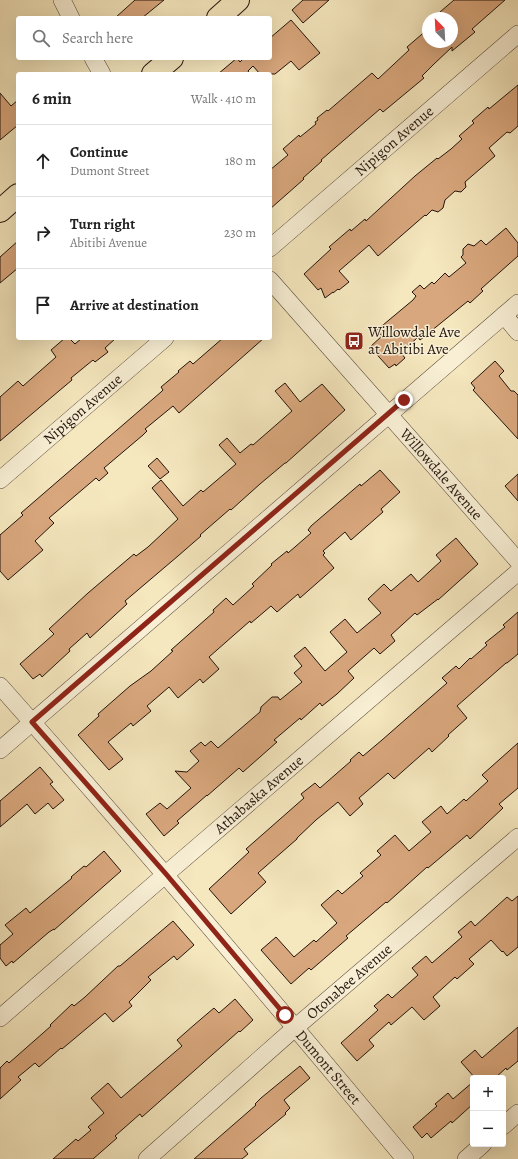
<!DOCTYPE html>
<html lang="en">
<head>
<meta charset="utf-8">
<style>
  body { margin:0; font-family:Alegreya,serif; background:#f6f6f6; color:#222 }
  .controls { position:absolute; right:12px; bottom:12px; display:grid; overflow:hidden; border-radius:4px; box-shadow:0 4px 16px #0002 }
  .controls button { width:36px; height:36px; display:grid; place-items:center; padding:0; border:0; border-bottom:1px solid #e0e0e0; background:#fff; color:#222; font:20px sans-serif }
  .compass { position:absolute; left:422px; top:12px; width:36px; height:36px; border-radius:50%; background:#fff; box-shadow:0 4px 16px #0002; rotate:336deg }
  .stop { position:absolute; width:12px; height:12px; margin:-9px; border:3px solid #8f2418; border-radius:50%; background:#fff }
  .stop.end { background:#8f2418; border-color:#fff; box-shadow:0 1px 4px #0008 }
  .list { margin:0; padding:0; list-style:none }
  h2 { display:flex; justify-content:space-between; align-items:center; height:52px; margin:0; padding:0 16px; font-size:17px }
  h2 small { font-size:13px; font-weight:400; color:#767676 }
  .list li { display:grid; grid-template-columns:26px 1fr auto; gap:12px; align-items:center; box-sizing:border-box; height:72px; padding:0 16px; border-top:1px solid #e0e0e0 }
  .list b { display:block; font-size:15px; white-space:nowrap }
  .list p { margin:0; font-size:13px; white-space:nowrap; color:#767676 }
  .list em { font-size:13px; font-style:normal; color:#767676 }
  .icon { flex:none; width:22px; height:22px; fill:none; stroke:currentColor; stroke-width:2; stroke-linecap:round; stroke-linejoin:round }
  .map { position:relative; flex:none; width:518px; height:1159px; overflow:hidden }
  .search { position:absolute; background:#fff; box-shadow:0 4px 16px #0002; left:16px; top:16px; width:256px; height:44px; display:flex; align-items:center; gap:10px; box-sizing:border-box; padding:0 14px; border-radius:4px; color:#767676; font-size:15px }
  .panel { position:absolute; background:#fff; box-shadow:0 4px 16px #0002; left:16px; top:72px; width:256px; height:268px; border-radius:4px }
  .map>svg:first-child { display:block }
  .building { fill:#d9a77d; stroke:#22140c }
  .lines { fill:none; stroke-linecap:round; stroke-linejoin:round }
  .minor-casing { stroke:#574938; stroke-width:18 }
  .major-casing { stroke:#22140c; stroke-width:24 }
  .minor { stroke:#f8efd5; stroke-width:17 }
  .major { stroke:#f5e7be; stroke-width:22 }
  .route { stroke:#8f2418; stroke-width:5 }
  .labels { text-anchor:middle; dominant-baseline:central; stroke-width:3; stroke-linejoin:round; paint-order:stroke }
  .street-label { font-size:15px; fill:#22140c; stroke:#f8efd5 }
  .poi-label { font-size:15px; fill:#22140c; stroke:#f8efd5; text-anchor:start }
</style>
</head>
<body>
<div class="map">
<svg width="518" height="1159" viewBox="0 0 518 1159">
  <rect width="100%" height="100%" fill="#f5e7be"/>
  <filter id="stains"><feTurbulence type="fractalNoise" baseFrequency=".005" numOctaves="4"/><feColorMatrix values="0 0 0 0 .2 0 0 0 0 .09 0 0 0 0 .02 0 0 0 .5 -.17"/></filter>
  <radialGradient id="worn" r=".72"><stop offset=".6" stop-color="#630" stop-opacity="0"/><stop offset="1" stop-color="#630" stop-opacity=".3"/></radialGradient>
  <path class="building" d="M135,0H164L142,18H115Z
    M303,0H329L303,23L292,10Z
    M454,0H505L472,29L475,32L452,51V47L434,64L422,76L424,78L383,112L380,109L321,160L322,161L303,178L304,179L270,209V170L288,155L283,149L299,135L300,137L316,124L315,122L318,120L317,118L327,110L328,111L372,73L378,79L409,50L407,47L428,29V42H452V18H433Z
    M291,20L320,53L299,70L291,61L275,74H260L253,66L248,71L250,74H218L237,58L240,62L244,58H270V38Z
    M518,85V126L510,133L507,132L489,148L495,156L465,182L466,187L461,192L455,191L445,200L443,208L438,212L432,210L426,216L425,215L378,256L369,245L339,271L349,282L339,290L338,289L333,293V292L325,298L321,288L318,290L304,274L331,249L329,247L350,229L351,231L365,219L366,221L415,176L437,158L438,159L451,149L462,139L459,136L474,123L472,121L488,107L489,109Z
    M0,93L11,106L18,100V125L0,140Z
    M506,228L518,243V256L482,288L481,289L483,291L470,303L468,301L420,340L418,337L401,353L405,358L396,366L395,364L389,368L370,347L382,336L377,330L413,300L416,296L412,292L420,285L424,289L432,282L434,284L445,273L449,277L466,263L461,257L463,255V249L468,244L474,246L481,240L486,245Z
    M18,241V268L0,283V257Z
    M65,338H69L75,344L82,338H116L105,348L108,352L95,362L93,360L71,378L72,380L53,396L0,441V397L18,381L23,386L56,357L51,350Z
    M223,338H264L179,413L173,406L145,429L147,431L143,435L104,468L108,473L99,481L96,478L49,518L54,523L35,541L43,550L8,580L0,571V535L23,515L21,513L161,392L163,390L161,387L179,372L178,371L190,361L193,364Z
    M495,361L504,371L499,376L511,391H514L518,395V439L473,390L475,388L471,383Z
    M285,383L300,402L322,384L345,410L286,463H285L260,484L231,510L230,509L200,535L201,536L178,556L125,601L127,604L90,638L87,633L69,649L70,651L42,677L40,674L33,679L20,664L54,634L49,629L88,593L134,554L136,556L148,547L178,519L152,488L161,480L183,506L201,490L203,492L236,464L219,445L227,438L240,453L251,444L253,445L292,411L275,391Z
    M157,458L169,472L160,479L148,466Z
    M380,470L400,492L381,509L383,512L351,540L345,532L323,551L325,553L323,555L334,568L300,598L298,594L277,612L271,606L251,623L250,621L234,635L209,657L219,669L203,683L200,679L178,698L169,687L147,706L151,711L133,726L131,723L108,742L123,759L109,770L78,735L99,716L98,714L130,686L151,671L173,651L171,650L214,612L213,610L226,598L233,605L254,586L252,584L272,565L271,564L287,551L288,553L311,533L308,530L311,526L360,484L361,486Z
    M518,474V501L505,486Z
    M456,538L478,564L438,600V599L417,615L415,613L391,635L395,641L380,654L374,648L348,671L354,678L337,694L322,706L320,703L301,720L300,718L274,740L277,742L243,772L239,768L207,796V795L177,821L179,823L164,836L146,814L160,803L167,809L191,788L175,771L187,772L199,761L190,751L201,742L205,746L211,741L218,748L260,712L261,707L272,697H278L280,700L302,682L294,673L302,666L294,656L305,647L325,671L347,652L330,632L345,619L357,633L381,613L368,599L384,584L391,591L411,574L418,582L441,561L436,555Z
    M518,612V654L507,663H506L457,706L467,718L448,735L449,736L432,752L429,748L394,779L388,773L359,798L363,804L350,816L338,802L316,820L297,838V839L258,873L266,882L231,914L209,889L249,852L246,849L304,798L301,794L315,783L320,788L351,761L350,760L359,752L363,756L382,740L447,683L442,678L456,666L459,669L470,658L471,659L487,645L485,643L505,627L503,625Z
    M518,743V788L499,804L503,808L470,839L467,835L428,868L427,867L387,903L386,902L346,936L348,938L311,970L309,968L291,984L261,950L276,937L294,957L314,940L316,942L337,923L321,905L338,890L342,894L363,876L360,873L381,855L377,851L395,835L409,851L431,832L422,822L441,806L447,814L464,799L466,801L488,781L482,775Z
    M40,767L53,782L50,784L64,800L53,809L48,803L35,814L27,804L0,827V801Z
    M104,851L121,871L54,930V929L49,932L13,963L12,961L6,966L0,958V945L13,934L5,925L26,908L30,913L72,878L71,877L84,866L86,867Z
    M518,896V947L507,956L503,951L502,952L491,940L469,959L474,964L457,979L455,977L433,997L440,1006L424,1020L412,1007L391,1025L389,1022L369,1040L374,1046L357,1061L341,1043L378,1010L374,1006L388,994L392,998L418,975L412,968L426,956L432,963L462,937L458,932L471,921L475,926L507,897L512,901Z
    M173,921L194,945L177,960L174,956L148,977L151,980L129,1002L132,1006L113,1022L105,1013L62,1049L61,1048L39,1067L35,1063L18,1077L21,1080L0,1099V1068L7,1061L9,1063L51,1026L50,1025L72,1004L74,1006L85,997L118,966H120Z
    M235,999L253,1020L240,1032L239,1031L142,1117L140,1114L115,1136L117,1138L93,1159H53L76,1139L78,1141L91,1130L88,1127L104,1113L91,1098L108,1083L121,1098L182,1046L177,1040L194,1025L214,1008L219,1013Z
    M518,1027V1061L507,1070L506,1068L495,1078H475L461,1062L475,1050L482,1058Z
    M300,1066L310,1078L284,1100L290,1108L285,1113L286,1114L244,1149L248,1154L242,1159H194L256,1105L255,1104L261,1098Z
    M473,1082V1104L452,1123L451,1121L431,1138L427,1133L422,1138L413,1127L437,1106L435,1104L448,1093L453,1099Z"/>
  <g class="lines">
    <g class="minor-casing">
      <g id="minor">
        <path d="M62,0L71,18"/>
        <path d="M93,58L102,74"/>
        <path id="s1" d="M270,248L518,34"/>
        <path id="s2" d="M270,280L518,561"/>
        <path d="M504,315L518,332"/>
        <path id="s3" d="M0,480L165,338"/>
        <path id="s4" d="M0,686C138,841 272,999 405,1159"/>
        <path d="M0,750L518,303"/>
        <path id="s5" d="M0,1018L166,874L518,572"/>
        <path d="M503,1126L518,1113"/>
        <path id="s6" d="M147,1159L296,1027L518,837"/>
        <path d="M466,1159L483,1144"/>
      </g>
    </g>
    <g class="major-casing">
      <path id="major" d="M218,18L238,0
        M153,74L172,58
        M0,211L18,195"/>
    </g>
    <use href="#minor" class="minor"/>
    <use href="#major" class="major"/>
  </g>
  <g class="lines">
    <path class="route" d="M285,1015L166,874L32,722L404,400"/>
  </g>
  <defs>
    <g id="bus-square" transform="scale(1)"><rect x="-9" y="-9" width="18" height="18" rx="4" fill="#8f2418" stroke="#f8efd5"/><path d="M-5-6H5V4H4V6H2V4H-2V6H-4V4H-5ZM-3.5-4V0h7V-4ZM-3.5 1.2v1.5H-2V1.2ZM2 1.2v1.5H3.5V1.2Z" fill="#fff"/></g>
  </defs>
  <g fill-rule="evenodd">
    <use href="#bus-square" x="354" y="341"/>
  </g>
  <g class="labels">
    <g class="street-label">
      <text stroke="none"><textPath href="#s1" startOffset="164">Nipigon Avenue</textPath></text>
      <text stroke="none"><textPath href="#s3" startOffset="109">Nipigon Avenue</textPath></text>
      <text stroke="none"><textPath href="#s2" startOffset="259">Willowdale Avenue</textPath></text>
      <text stroke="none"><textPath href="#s5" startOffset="342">Athabaska Avenue</textPath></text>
      <text stroke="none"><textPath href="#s6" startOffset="269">Otonabee Avenue</textPath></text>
      <text stroke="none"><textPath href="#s4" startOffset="503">Dumont Street</textPath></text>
    </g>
    <g class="poi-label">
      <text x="368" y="332">Willowdale Ave<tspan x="368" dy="17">at Abitibi Ave</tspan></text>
    </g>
  </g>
  <rect width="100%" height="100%" filter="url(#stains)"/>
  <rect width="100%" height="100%" fill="url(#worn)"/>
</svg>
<div class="controls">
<button>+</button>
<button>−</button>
</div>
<svg class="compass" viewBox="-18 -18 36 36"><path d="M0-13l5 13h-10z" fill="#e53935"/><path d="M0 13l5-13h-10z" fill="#767676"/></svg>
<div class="stop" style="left:285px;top:1015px"></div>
<div class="stop end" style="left:404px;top:400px"></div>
<div class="search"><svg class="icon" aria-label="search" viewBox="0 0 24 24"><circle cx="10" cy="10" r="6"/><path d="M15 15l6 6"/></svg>Search here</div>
<section class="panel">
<h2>6 min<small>Walk · 410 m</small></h2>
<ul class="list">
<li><svg class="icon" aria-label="ahead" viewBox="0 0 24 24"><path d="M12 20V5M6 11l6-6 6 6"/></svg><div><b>Continue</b><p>Dumont Street</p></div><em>180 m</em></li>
<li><svg class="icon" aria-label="right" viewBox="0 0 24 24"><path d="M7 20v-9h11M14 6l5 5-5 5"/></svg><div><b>Turn right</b><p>Abitibi Avenue</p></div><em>230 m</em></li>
<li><svg class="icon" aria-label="arrive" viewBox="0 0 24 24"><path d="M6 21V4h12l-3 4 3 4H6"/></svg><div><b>Arrive at destination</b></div></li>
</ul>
</section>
</div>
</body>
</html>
